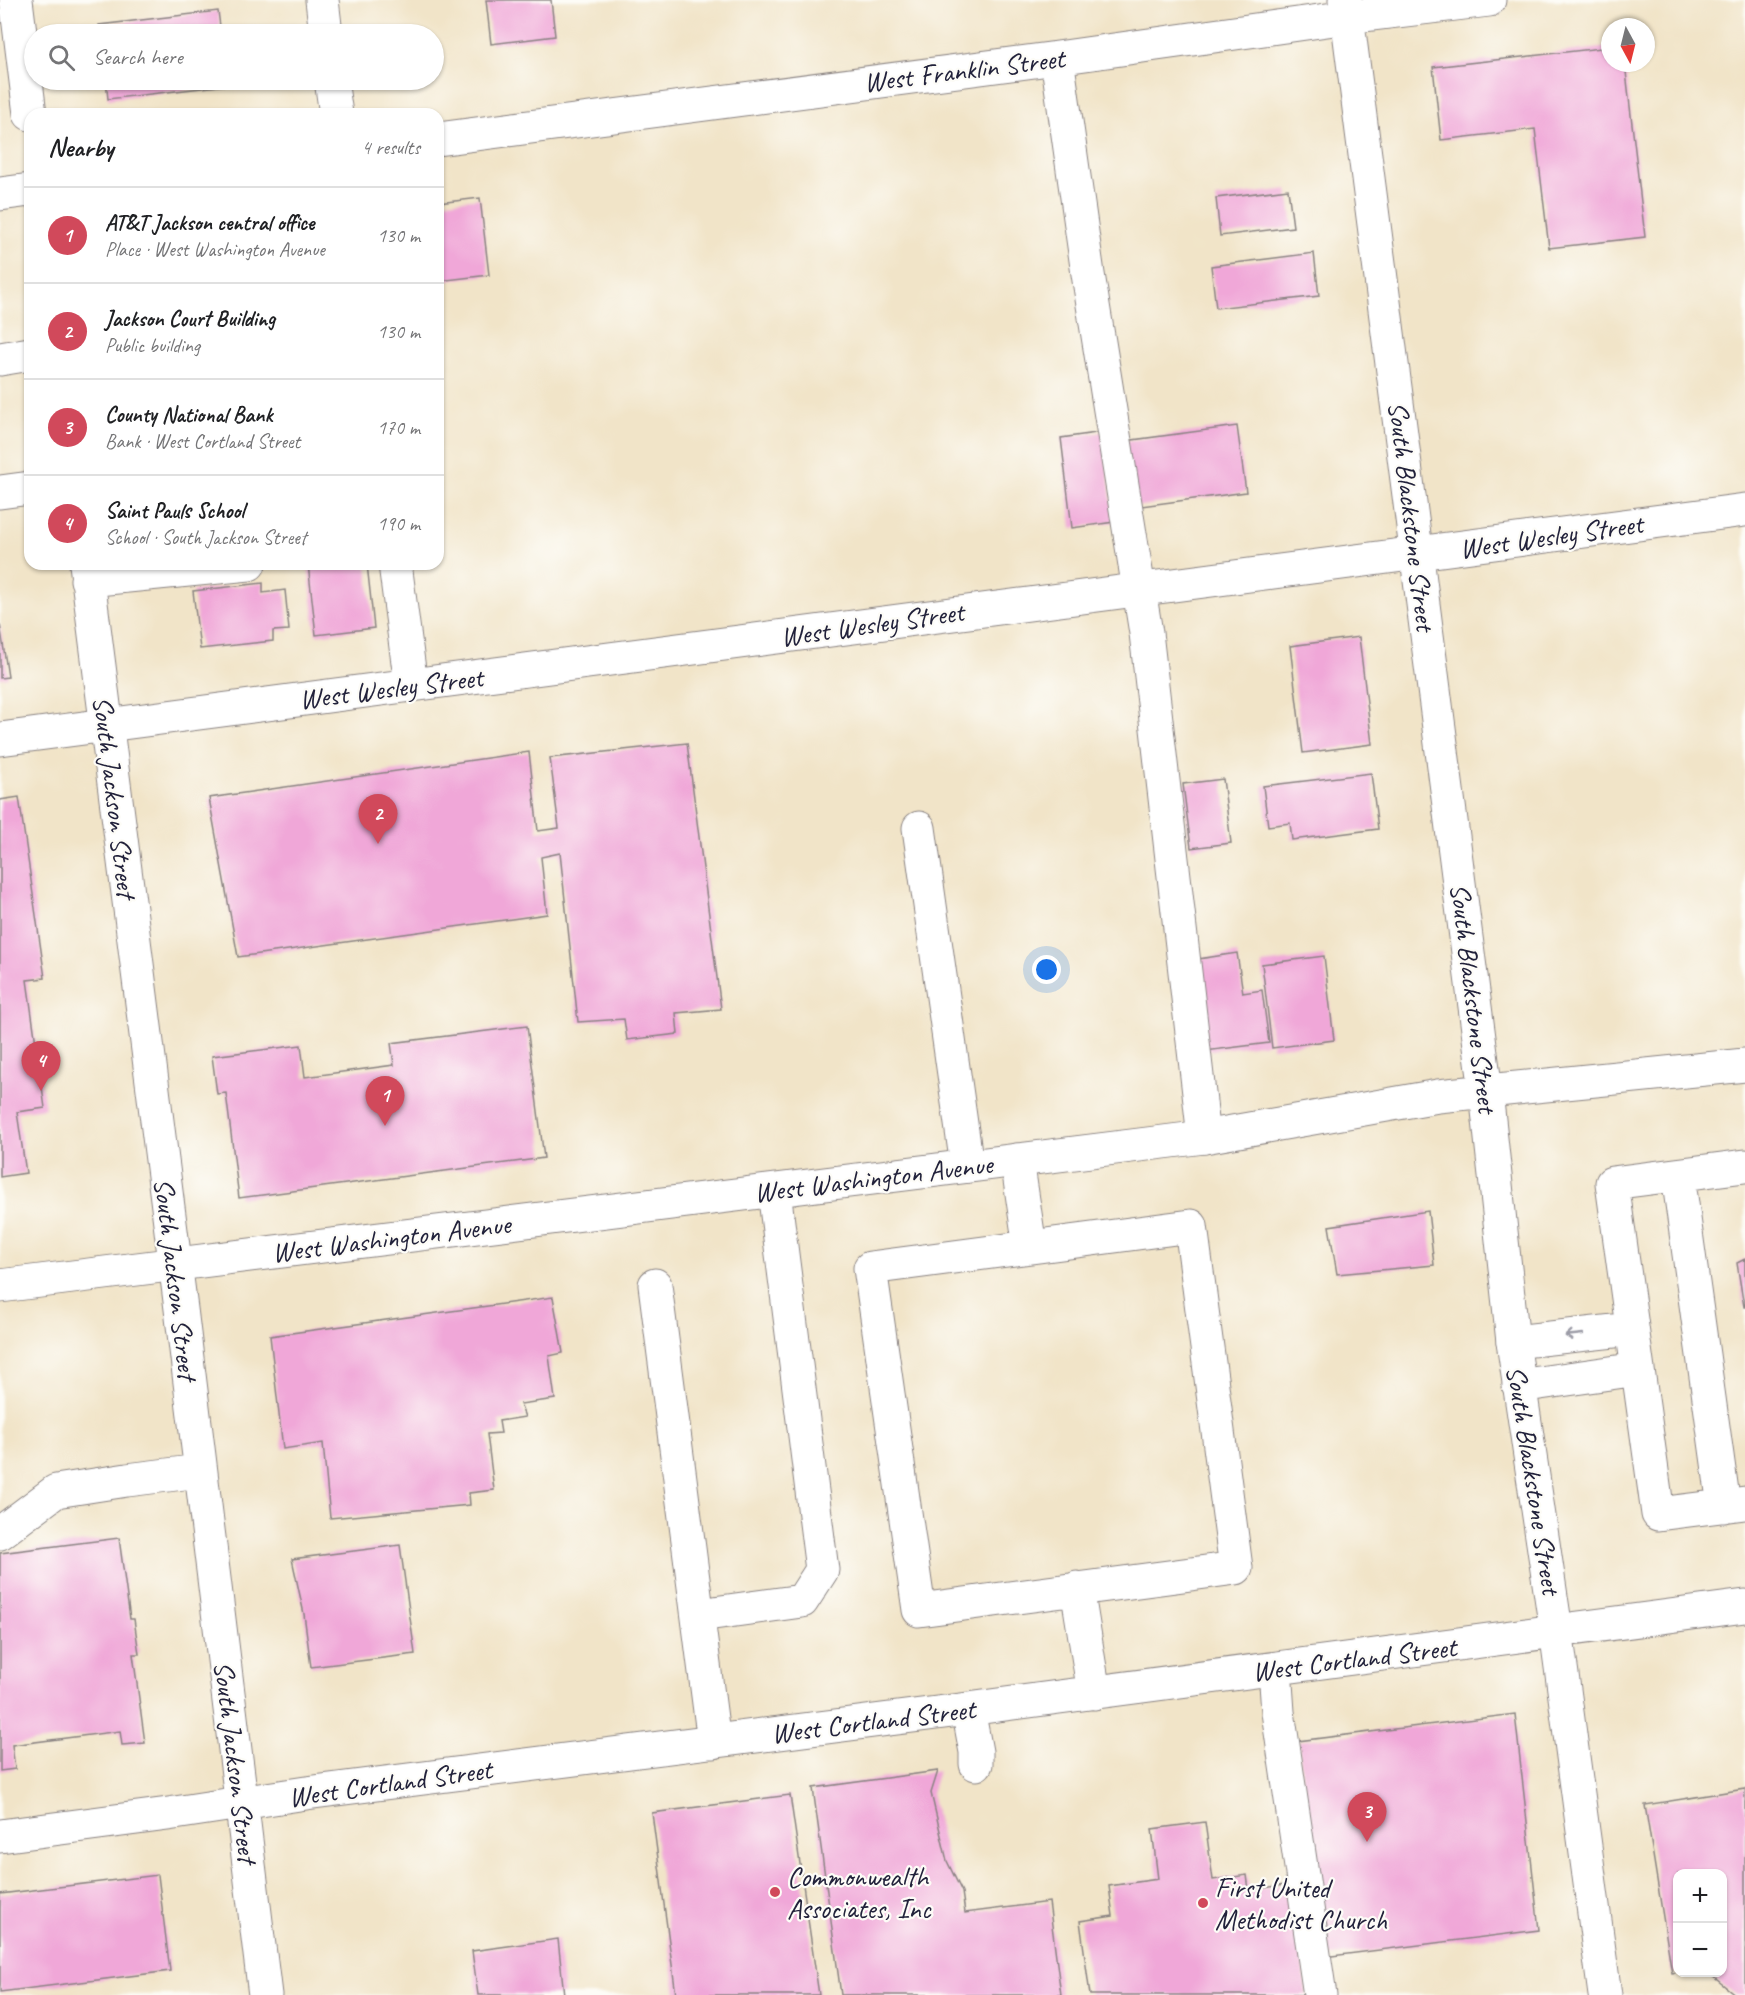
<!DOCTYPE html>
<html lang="en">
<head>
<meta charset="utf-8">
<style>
  body { margin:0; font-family:Caveat,sans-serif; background:#f6f6f6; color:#202124 }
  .controls { position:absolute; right:18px; bottom:18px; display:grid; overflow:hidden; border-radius:12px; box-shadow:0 2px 4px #0004 }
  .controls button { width:54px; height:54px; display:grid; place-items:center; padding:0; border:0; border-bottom:2px solid #e0e0e0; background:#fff; color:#202124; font:30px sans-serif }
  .compass { position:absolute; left:1601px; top:18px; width:54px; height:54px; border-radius:50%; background:#fff; box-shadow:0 2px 4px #0004; rotate:173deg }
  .you { position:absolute; left:1047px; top:970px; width:21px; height:21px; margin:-15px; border:4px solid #fff; border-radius:50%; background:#1a73e8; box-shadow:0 0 0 9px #1a73e833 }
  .badge { display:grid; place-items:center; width:39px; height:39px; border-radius:50%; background:#d1495b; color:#fff; font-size:20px; font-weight:700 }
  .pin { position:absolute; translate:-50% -50px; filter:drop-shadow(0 2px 3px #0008) }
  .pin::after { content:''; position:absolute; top:32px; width:21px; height:18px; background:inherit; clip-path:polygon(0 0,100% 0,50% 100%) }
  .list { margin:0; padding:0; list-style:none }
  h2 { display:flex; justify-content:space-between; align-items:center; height:78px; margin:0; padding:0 24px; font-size:26px }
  h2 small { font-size:20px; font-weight:400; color:#757577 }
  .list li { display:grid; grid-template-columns:39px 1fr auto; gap:18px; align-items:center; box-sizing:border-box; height:96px; padding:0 24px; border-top:2px solid #e0e0e0 }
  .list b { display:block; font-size:22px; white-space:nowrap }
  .list p { margin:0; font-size:20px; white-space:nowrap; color:#757577 }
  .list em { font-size:20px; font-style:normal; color:#757577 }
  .icon { flex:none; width:33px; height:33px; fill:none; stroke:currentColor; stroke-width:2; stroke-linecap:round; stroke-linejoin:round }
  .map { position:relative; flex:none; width:1745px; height:1995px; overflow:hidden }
  .search { position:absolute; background:#fff; box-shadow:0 2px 4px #0004; left:24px; top:24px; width:420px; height:66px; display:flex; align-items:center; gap:15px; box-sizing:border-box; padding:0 21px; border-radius:33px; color:#757577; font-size:22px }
  .panel { position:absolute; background:#fff; box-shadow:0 2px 4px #0004; left:24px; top:108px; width:420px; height:462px; border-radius:18px }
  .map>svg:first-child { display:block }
  .building { fill:#f0a7d8 }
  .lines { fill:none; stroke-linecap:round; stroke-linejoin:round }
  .minor-casing { stroke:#8a8382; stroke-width:35 }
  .major-casing { stroke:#8a8382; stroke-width:35 }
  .minor { stroke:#fff; stroke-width:33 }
  .major { stroke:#fff; stroke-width:33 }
  .oneway { stroke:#9c9ca7 }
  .poi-dot { fill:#d1495b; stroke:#fdfcf7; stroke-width:2 }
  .labels { text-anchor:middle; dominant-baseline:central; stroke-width:4.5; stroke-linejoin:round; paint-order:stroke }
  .street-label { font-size:28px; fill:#22223b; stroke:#fdfcf7 }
  .poi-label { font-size:28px; fill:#22223b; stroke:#fdfcf7; text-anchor:start }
</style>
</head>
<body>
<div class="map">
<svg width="1745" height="1995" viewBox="0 0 1745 1995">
  <rect width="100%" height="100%" fill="#fdfcf7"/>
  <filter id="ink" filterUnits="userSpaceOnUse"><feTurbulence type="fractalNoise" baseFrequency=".0167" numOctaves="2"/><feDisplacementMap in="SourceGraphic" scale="12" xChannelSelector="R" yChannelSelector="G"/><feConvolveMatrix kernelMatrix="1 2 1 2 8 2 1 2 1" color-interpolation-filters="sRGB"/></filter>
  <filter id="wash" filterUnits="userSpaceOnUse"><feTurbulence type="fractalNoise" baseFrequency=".008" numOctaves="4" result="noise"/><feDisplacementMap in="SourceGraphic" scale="24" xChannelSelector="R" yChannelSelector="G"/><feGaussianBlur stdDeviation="1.35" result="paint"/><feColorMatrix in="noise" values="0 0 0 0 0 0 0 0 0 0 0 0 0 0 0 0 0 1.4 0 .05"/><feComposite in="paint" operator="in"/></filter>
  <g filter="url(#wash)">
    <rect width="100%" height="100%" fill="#f1e4c8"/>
    <g id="blocks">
      <path class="building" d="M486,0H551L555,36L491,44Z
        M218,11L221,34H100L99,25Z
        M1610,47V63H1625L1645,237L1549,248L1535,129L1441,140L1433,67Z
        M106,80H226L227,85L108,99Z
        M1288,189L1293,227L1220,236L1216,198Z
        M480,198L489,275L438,281V203Z
        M1314,253L1319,296L1216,308L1211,266Z
        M1237,426L1246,492L1134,507L1125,441Z
        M1103,432L1114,522L1072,528L1061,438Z
        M308,564H367L374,628L316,635Z
        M263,583V593L285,590L289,630L273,631V641L200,649L193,591Z
        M0,624L8,677L0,678Z
        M1359,637L1372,744L1303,753L1290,646Z
        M687,743L721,1009L676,1013L678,1034L627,1040L624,1019L578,1022L560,853L541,857L547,914L238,957L209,798L529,752L538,831L559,828L550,758Z
        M1371,773L1378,829L1292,840L1290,823L1268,826L1263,786Z
        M1223,779L1231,843L1191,848L1183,784Z
        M19,797L45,978L27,980L45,1108L17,1112L26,1173L0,1177V800Z
        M1237,953L1243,993L1262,990L1269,1043L1205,1051L1192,960Z
        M1324,956L1334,1040L1272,1048L1262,964Z
        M527,1026L544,1158L239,1198L226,1093L217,1094L212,1056L301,1045L305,1077L394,1065L391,1043Z
        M1428,1211L1434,1265L1337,1274L1329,1226Z
        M1745,1259V1307H1744L1737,1263Z
        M553,1297L563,1353L549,1356L555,1399L520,1404L525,1417L499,1421L501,1433L487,1434L494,1490L469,1493L470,1505L330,1518L323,1443L283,1449L270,1336Z
        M119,1538L130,1619H134L139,1654H133L145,1743L122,1745L120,1731L12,1745L15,1769L0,1771V1553Z
        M400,1545L415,1654L311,1667L304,1614L292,1559Z
        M1515,1714L1539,1930L1324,1957L1298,1741Z
        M938,1771L931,1793L947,1861L962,1892L965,1913L1049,1902L1061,1995H841L813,1788Z
        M1745,1789V1995H1736L1707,1972H1722V1874H1678V1972L1672,1973L1645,1805Z
        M790,1795L819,1995H676L652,1813Z
        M1205,1822L1213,1880L1247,1875L1249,1890L1292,1884L1307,1995H1090L1080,1921L1113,1916L1109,1886L1158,1879L1152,1829Z
        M158,1875L170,1971L0,1992V1894Z
        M558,1939L564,1995H478L472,1951Z"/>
    </g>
  </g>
  <g filter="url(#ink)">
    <use href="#blocks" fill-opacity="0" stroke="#8a8382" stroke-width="1.5"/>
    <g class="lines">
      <g class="minor-casing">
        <path id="minor" d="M16,0L30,114
          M322,0L326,34
          M1345,0L1486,1092
          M1057,58L1088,274L1146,633L1204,1137
          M331,80L336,114
          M438,139L1057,58L1348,17L1489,0
          M0,194L30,190
          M0,359L30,354
          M0,492L30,488
          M86,564L181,1309L265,1995
          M395,564L411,685
          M87,580L249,564
          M0,739L1745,510
          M919,828L967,1166
          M1017,1160L1030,1247
          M1745,1166L1612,1183L1658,1514L1745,1503
          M1678,1175L1724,1506
          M1191,1226L1236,1568L919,1610L870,1268Z
          M655,1285L714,1742
          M1513,1342L1632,1329
          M1519,1386L1638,1369
          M0,1533L56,1491L127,1480L200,1471
          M1077,1588L1094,1693
          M699,1615L802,1601L822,1570L774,1191
          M1275,1669L1278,1712L1320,1995
          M968,1709L976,1752V1764
          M0,1836L168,1814L306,1793L968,1709L1745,1606"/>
      </g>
      <g class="major-casing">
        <path id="major" d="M1486,1092L1513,1342L1556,1630L1605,1995
          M0,1286L1204,1137L1438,1096L1745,1065"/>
      </g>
      <use href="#minor" class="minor"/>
      <use href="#major" class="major"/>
    </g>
    <defs><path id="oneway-shaft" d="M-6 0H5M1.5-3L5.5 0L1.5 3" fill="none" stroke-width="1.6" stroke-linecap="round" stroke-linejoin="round" transform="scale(1.5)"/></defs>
    <use class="oneway" href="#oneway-shaft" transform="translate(1574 1335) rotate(174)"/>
  </g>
  <g class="poi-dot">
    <circle cx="775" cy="1892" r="6"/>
    <circle cx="1203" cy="1903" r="6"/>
  </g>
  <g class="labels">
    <g class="street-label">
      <text transform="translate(964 70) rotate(-7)">West Franklin Street</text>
      <text transform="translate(1412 516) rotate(83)">South Blackstone Street</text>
      <text transform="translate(1551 536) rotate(-8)">West Wesley Street</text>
      <text transform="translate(872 624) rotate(-8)">West Wesley Street</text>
      <text transform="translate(391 688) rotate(-7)">West Wesley Street</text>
      <text transform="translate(115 797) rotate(83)">South Jackson Street</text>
      <text transform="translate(1474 998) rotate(83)">South Blackstone Street</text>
      <text transform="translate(873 1178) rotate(-7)">West Washington Avenue</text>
      <text transform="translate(391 1238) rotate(-7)">West Washington Avenue</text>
      <text transform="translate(176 1279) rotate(83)">South Jackson Street</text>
      <text transform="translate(1534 1480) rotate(81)">South Blackstone Street</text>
      <text transform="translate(1354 1659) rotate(-7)">West Cortland Street</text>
      <text transform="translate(873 1721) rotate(-7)">West Cortland Street</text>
      <text transform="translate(236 1762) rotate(83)">South Jackson Street</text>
      <text transform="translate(390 1783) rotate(-8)">West Cortland Street</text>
    </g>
    <g class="poi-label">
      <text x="787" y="1876">Commonwealth<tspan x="787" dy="32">Associates, Inc</tspan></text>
      <text x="1215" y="1887">First United<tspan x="1215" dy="32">Methodist Church</tspan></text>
    </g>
  </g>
</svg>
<div class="controls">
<button>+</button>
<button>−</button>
</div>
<svg class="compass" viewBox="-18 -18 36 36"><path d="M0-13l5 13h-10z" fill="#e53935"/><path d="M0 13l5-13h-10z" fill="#757577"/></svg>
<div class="you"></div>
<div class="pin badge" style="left:385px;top:1126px">1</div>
<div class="pin badge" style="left:378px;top:844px">2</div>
<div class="pin badge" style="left:1367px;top:1842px">3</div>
<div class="pin badge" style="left:41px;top:1091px">4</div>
<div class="search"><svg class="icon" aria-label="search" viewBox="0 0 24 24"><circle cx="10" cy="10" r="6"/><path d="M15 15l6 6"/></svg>Search here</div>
<section class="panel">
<h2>Nearby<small>4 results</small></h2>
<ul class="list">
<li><span class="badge">1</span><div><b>AT&amp;T Jackson central office</b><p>Place · West Washington Avenue</p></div><em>130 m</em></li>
<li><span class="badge">2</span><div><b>Jackson Court Building</b><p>Public building</p></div><em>130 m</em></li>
<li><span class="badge">3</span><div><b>County National Bank</b><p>Bank · West Cortland Street</p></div><em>170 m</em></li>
<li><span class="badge">4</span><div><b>Saint Pauls School</b><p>School · South Jackson Street</p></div><em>190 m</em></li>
</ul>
</section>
</div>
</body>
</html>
